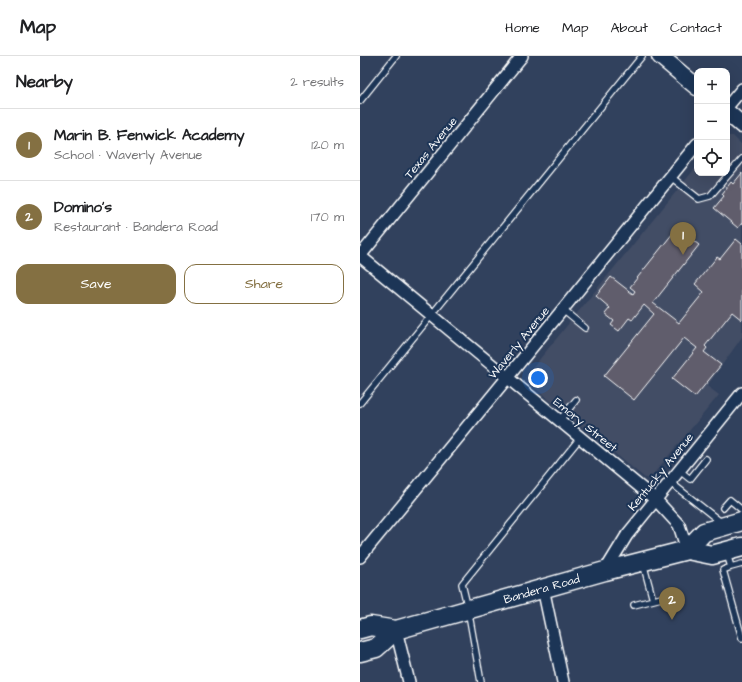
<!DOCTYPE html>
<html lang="en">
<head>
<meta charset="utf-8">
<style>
  body { margin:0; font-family:"Architects Daughter",sans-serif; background:#f6f6f6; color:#202124 }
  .controls { position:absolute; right:12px; top:12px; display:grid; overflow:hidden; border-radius:8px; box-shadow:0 4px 16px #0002 }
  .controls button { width:36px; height:36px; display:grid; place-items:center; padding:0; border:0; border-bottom:1px solid #e0e0e0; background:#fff; color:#202124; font:20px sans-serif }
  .you { position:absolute; left:178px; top:322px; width:14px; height:14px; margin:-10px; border:3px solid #fff; border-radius:50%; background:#1a73e8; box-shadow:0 0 0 6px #1a73e833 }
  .badge { display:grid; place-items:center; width:26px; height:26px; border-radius:50%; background:#847042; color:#fff; font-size:13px; font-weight:700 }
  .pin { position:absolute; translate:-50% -33px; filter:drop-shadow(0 1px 2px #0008) }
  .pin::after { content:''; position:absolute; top:21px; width:14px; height:12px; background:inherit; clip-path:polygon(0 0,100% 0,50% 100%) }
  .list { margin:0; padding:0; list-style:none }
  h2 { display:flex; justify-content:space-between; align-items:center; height:52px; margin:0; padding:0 16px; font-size:17px }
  h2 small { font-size:13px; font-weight:400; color:#757577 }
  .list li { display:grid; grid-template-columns:26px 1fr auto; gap:12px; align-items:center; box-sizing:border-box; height:72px; padding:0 16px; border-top:1px solid #e0e0e0 }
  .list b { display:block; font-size:15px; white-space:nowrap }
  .list p { margin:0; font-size:13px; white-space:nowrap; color:#757577 }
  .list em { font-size:13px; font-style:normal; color:#757577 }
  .actions { display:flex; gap:8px; padding:12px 16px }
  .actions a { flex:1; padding:9px 0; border:1px solid #847042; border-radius:12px; text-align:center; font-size:14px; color:#847042 }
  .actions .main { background:#847042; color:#fff }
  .icon { flex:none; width:22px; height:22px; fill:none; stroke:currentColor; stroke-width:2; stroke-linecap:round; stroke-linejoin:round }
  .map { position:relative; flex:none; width:382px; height:626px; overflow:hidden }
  header { display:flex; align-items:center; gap:24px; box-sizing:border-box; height:56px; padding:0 20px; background:#fff; border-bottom:1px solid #e0e0e0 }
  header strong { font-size:19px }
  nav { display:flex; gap:22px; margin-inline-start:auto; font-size:14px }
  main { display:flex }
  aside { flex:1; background:#fff }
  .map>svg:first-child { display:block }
  .built { fill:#434d65 }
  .building { fill:#605d6c; stroke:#fff }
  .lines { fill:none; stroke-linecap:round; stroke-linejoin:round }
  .lane-casing { stroke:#fff; stroke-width:8 }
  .street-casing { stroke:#fff; stroke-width:14 }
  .secondary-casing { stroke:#fff; stroke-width:19 }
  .primary-casing { stroke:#fff; stroke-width:21 }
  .lane { stroke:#1d3557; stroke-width:5.5 }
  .street { stroke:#1d3557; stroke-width:11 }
  .secondary { stroke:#1d3557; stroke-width:16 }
  .primary { stroke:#1d3557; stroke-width:18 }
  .labels { text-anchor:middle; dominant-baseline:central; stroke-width:4; stroke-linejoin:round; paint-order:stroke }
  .street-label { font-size:12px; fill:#fff; stroke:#1d3557 }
</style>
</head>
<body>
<header>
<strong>Map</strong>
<nav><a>Home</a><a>Map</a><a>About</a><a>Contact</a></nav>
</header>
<main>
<aside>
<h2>Nearby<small>2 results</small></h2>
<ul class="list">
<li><span class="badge">1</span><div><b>Marin B. Fenwick Academy</b><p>School · Waverly Avenue</p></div><em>120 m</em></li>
<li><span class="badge">2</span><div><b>Domino's</b><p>Restaurant · Bandera Road</p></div><em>170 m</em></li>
</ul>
<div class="actions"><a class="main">Save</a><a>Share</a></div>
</aside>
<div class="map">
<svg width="382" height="626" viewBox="0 0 382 626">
  <rect width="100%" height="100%" fill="#31415d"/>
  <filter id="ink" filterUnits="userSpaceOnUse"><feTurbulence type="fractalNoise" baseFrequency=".025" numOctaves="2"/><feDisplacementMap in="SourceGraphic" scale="8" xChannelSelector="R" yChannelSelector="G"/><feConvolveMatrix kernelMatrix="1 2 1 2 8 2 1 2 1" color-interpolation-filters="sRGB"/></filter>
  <g filter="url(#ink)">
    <path class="built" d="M367,80H373L382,89V281L347,330L359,339L290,422H285L165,324L166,320L337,110V117H367Z"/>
    <path class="building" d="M382,117V167L378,172L354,152L364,140L362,138L371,126L373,128Z
      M317,172L339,189L293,247L319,267L344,236L335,228L357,201L360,203L376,183L382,188V264L372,256L345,290L347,292L344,296L361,309L335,341L312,323L337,292L324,282L274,344L244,320L294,258L284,249L272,264L269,262L259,275L251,269L254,265L245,258L250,252L236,240L251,221L273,238L275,235L270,231Z"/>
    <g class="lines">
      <g class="lane-casing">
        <path id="lane" d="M0,45L36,0
          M311,121L339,143L350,140L382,103
          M203,254L225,272
          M0,347L282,0
          M199,365L216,344
          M320,415L330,423L346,403
          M310,426L362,467
          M363,452L370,444L382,454
          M367,498L371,511L382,508
          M283,507L293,544
          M371,511L363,514L382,582
          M274,549L313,539
          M121,626L108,553L102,528L220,382"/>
      </g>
      <g class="street-casing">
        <path id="street" d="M367,51L382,33
          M0,200L296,444L319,469L327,494
          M0,200L162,0
          M0,501L147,322L337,88
          M245,515L267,479L382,337
          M183,532L203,626
          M36,574L49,626"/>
      </g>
      <g class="secondary-casing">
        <path id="secondary" d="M300,0L337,31
          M367,56L382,69"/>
      </g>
      <g class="primary-casing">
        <g id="primary">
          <path d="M327,494L344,476L382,465"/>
          <path id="s1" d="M0,573L11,570L36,574L245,515L327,494L352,499L382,491"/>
          <path d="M0,596L16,592L36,574"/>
        </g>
      </g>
      <use href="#lane" class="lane"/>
      <use href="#street" class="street"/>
      <use href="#secondary" class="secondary"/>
      <use href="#primary" class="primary"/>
    </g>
  </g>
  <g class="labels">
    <g class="street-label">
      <text transform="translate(71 92) rotate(-51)">Texas Avenue</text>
      <text transform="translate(159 287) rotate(-51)">Waverly Avenue</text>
      <text transform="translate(225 369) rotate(39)">Emory Street</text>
      <text transform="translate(301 416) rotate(-51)">Kentucky Avenue</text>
      <text stroke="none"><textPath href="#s1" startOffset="188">Bandera Road</textPath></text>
    </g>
  </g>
</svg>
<div class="controls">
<button>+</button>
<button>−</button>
<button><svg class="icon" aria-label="locate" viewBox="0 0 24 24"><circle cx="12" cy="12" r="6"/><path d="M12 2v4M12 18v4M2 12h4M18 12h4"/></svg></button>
</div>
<div class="you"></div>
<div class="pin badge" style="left:323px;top:199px">1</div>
<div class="pin badge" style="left:312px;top:564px">2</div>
</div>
</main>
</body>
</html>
